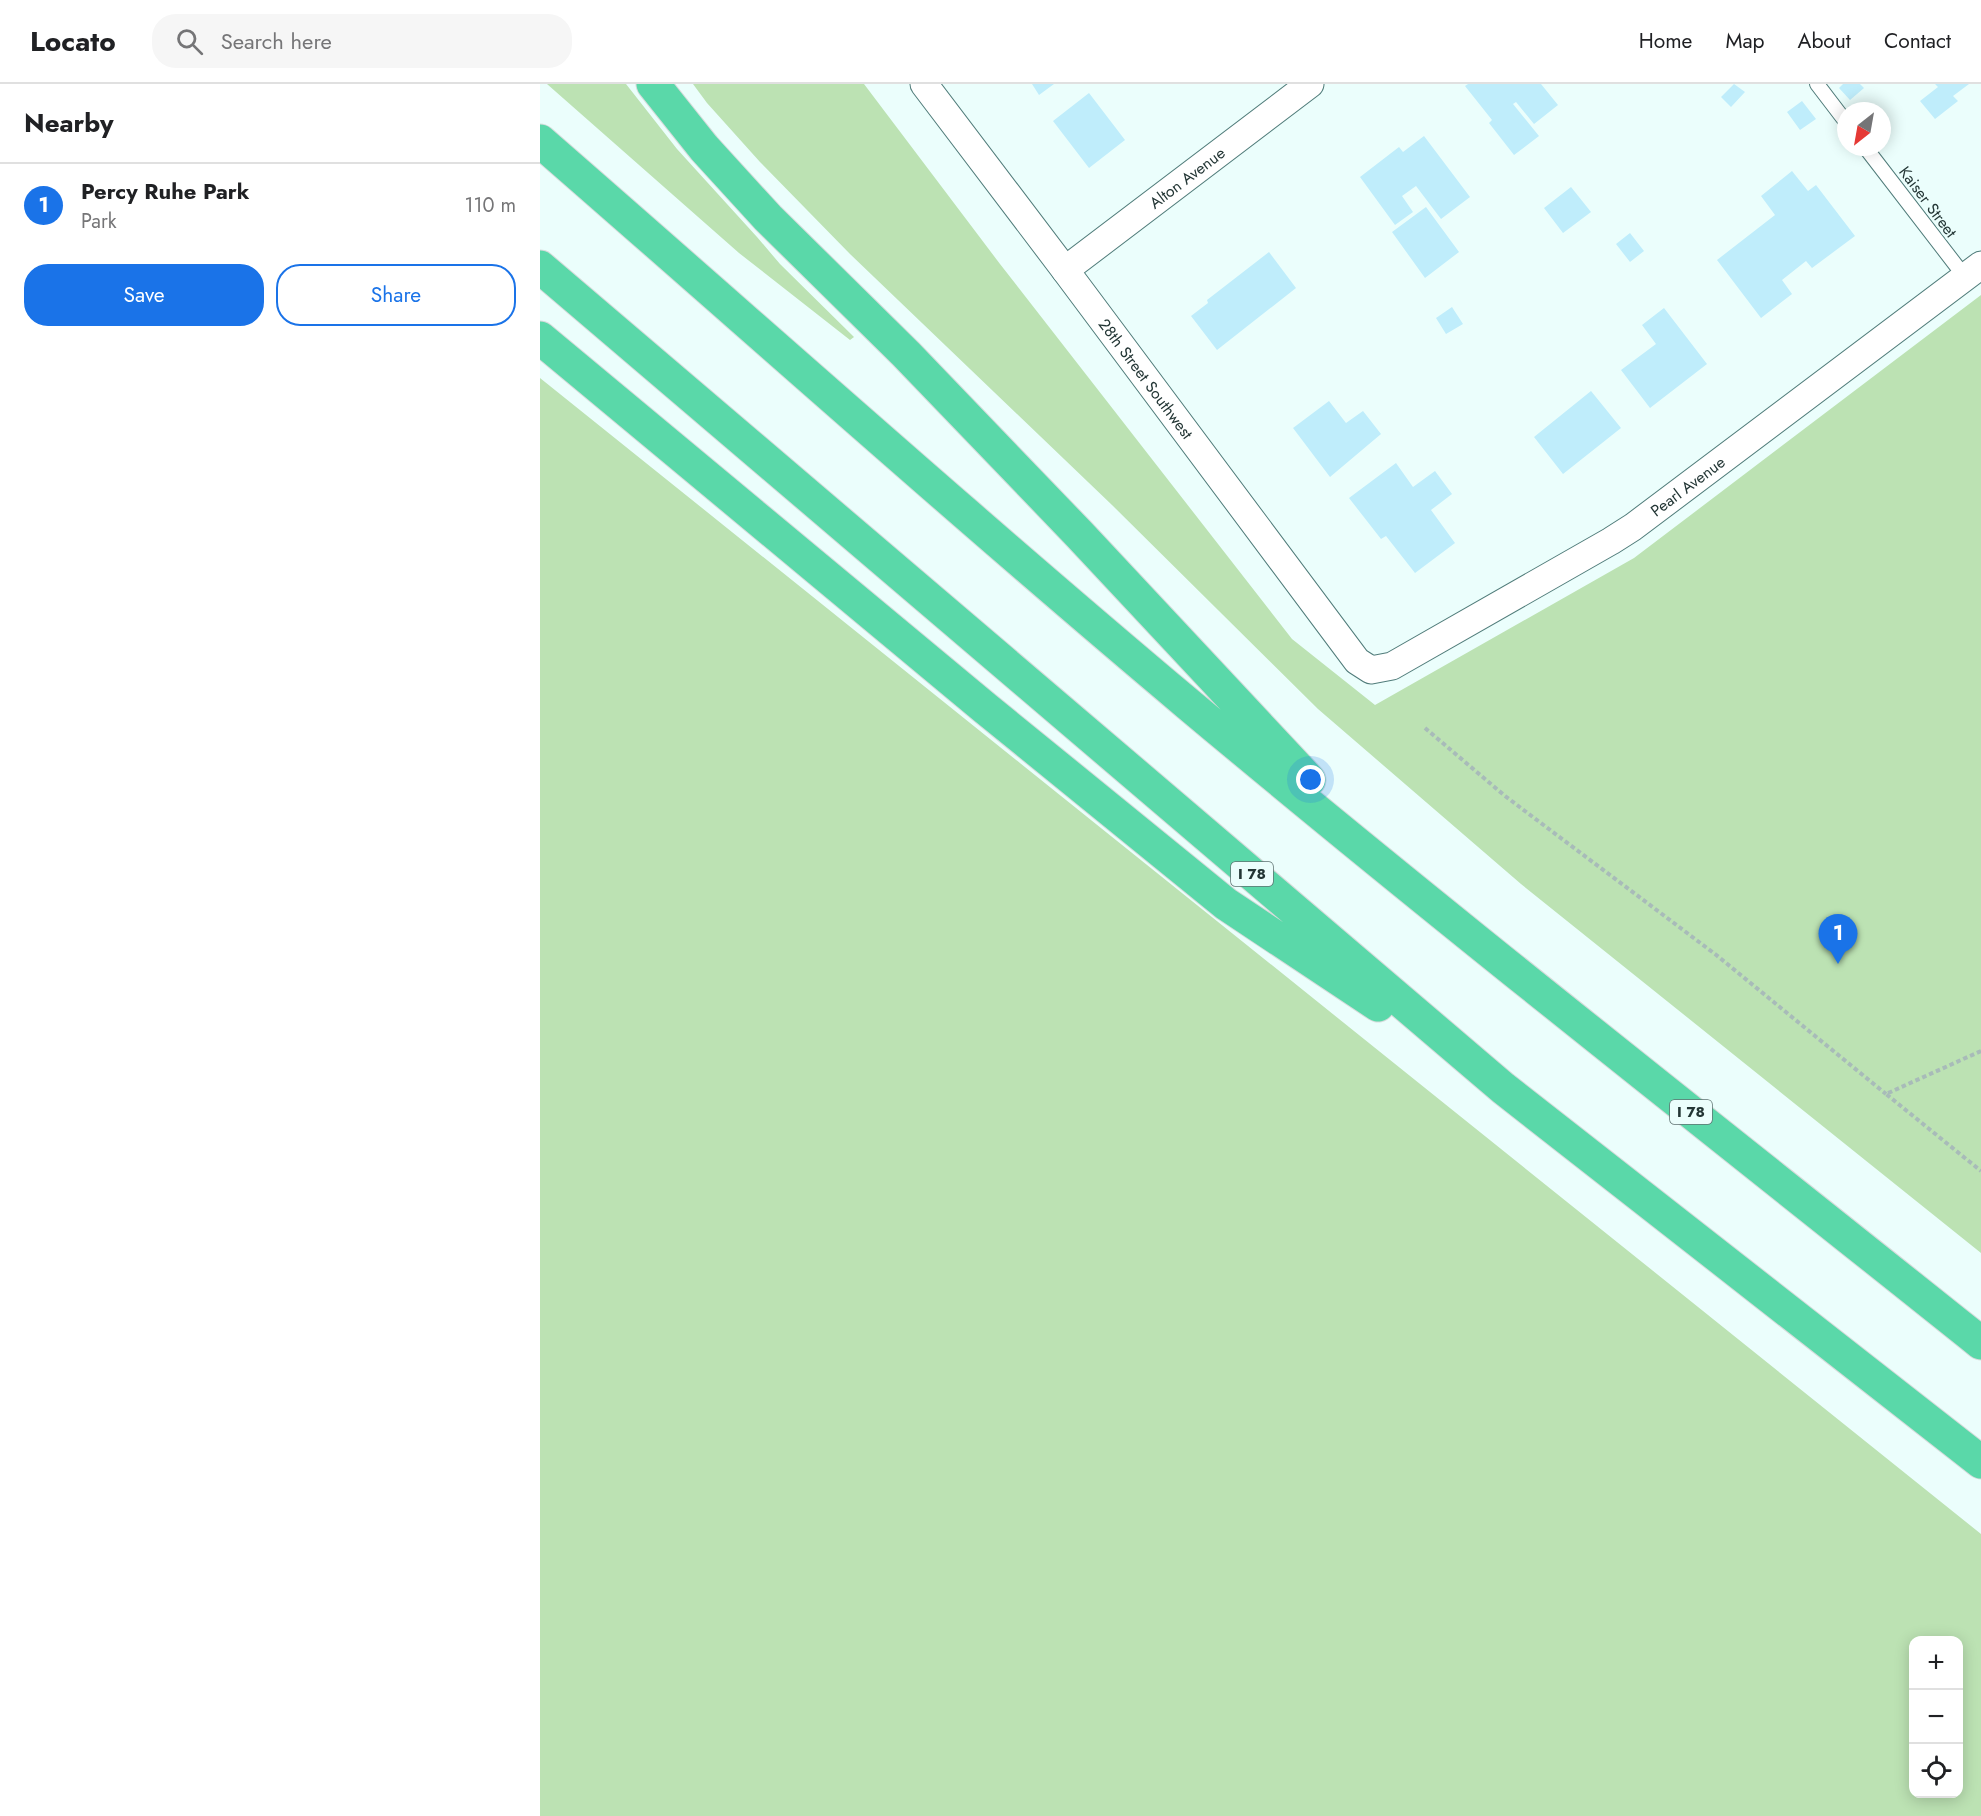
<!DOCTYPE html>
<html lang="en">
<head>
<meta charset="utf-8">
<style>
  body { margin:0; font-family:Jost,sans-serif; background:#f6f6f6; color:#202124 }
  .controls { position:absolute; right:18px; bottom:18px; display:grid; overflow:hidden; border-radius:12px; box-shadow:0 3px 15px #0003 }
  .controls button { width:54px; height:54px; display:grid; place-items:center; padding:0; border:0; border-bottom:2px solid #e0e0e0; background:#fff; color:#202124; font:30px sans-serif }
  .compass { position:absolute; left:1297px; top:18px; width:54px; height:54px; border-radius:50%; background:#fff; box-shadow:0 3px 15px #0003; rotate:211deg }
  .you { position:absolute; left:771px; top:696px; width:21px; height:21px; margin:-15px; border:4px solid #fff; border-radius:50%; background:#1a73e8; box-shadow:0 0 0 9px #1a73e833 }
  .badge { display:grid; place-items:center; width:39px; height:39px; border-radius:50%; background:#1a73e8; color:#fff; font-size:20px; font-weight:700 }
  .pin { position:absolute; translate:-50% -50px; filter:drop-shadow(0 2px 3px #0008) }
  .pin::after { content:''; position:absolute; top:32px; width:21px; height:18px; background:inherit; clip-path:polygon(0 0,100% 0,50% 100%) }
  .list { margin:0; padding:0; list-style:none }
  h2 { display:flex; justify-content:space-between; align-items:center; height:78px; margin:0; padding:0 24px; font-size:26px }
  h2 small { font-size:20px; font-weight:400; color:#757577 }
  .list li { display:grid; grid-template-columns:39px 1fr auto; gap:18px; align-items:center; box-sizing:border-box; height:84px; padding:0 24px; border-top:2px solid #e0e0e0 }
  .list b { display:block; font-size:22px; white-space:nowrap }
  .list p { margin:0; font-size:20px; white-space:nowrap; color:#757577 }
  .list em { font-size:20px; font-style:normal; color:#757577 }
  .actions { display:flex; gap:12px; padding:18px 24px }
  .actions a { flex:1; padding:14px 0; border:2px solid #1a73e8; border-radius:24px; text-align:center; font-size:21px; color:#1a73e8 }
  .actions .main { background:#1a73e8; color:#fff }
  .icon { flex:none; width:33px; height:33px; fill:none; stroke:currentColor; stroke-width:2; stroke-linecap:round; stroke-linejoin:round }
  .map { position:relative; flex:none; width:1441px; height:1732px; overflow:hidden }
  header { display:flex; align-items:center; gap:36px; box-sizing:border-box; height:84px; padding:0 30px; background:#fff; border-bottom:2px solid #e0e0e0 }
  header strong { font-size:28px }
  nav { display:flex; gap:33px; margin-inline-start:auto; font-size:21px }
  .search { width:420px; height:54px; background:#f6f6f6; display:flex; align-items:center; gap:15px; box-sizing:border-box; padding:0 21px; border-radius:24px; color:#757577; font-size:22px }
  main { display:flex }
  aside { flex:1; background:#fff }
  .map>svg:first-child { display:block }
  .green { fill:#bce2b3; fill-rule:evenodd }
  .building { fill:#bfedfb }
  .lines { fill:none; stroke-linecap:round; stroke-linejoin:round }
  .service-casing { stroke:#507c7a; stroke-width:16 }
  .minor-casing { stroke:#507c7a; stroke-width:29 }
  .motorway-casing { stroke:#d7dbdb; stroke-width:35 }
  .path { stroke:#a8bbb9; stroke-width:4; stroke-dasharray:4.5 3; stroke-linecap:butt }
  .service { stroke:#fff; stroke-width:14 }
  .minor { stroke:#fff; stroke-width:27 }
  .motorway { stroke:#5ad8a9; stroke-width:33 }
  .labels { text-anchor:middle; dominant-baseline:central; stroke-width:4.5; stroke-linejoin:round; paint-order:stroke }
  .shield { fill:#ebfefc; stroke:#5f7271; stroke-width:1.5 }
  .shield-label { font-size:15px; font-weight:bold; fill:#233635 }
  .street-label { font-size:16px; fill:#233635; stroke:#ebfefc }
</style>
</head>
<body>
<header>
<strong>Locato</strong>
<div class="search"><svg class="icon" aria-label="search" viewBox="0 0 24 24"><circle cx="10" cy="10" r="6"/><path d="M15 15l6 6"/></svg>Search here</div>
<nav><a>Home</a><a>Map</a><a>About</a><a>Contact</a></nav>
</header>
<main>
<aside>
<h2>Nearby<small></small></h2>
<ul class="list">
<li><span class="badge">1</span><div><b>Percy Ruhe Park</b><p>Park</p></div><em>110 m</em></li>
</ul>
<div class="actions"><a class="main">Save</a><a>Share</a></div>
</aside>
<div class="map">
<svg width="1441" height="1732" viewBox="0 0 1441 1732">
  <rect width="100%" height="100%" fill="#ebfefc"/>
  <path class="green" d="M7,0H86L137,65L217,153L240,180L314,253L310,256L199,169Z
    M153,0H324L460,180L752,555L835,621L1094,474L1441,211V1169L981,800L778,625L572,421L310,170L220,78L167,19Z
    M0,294L1441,1450V1732H0ZM1374,1556H1418V1710H1374Z"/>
  <path class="building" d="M492,0H514L499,11Z
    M928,0H1001L1018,21L994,40L976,18L973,20L999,52L974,71L949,39L952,36L925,2Z
    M1194,0L1205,8L1191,23L1181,13Z
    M1303,0H1320L1324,4L1310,16L1299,4Z
    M1395,0H1429L1413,12L1418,17L1395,35L1380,17L1398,3Z
    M549,9L585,56L549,84L513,37Z
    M1262,17L1276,35L1260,46L1247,28Z
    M884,52L930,113L901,135L876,102L862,112L873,128L855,141L820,93L859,63L863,68Z
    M1252,87L1268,107L1276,101L1315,152L1272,184L1266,177L1242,196L1252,210L1221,234L1177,176L1235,131L1221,112Z
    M1031,103L1051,128L1023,149L1004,124Z
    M886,123L919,168L885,194L852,148Z
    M1090,149L1104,167L1090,178L1076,160Z
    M729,168L756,204L677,266L651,232L668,219L667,216Z
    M912,223L923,240L906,250L896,234Z
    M1124,224L1167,280L1110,324L1081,286L1116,260L1102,241Z
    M1051,307L1081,344L1023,390L994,353Z
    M789,317L806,339L823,327L841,350L790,393L753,344Z
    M856,379L873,403L895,387L912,410L891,426L915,459L875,489L846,452L841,455L809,414Z"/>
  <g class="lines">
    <g class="service-casing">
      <path id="service" d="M1277,0L1306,38
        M1325,63L1425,193"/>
    </g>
    <g class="minor-casing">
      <g id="minor">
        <path id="s1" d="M384,0L525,186L817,577L831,586L852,582L1071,457L1093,443L1441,181"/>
        <path id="s2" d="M525,186L770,0"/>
      </g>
    </g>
    <g class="motorway-casing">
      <path id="motorway" d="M113,0L164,64L228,134L366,270L539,450L769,696
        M0,57C216,245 429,436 648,620C908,838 1176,1047 1441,1259
        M0,183L963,1004L1441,1378
        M0,254L445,624L686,820L838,921"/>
    </g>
    <path class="path" d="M885,644L965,712L1175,870L1346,1010
      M1441,967L1346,1010L1441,1087"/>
    <use href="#service" class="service"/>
    <use href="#minor" class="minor"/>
    <use href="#motorway" class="motorway"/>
  </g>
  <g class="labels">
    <g class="shield">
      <rect x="691" y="778" width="42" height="24" rx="4.5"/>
      <rect x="1130" y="1016" width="42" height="24" rx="4.5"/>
    </g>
    <g class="shield-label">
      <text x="712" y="790">I 78</text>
      <text x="1151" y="1028">I 78</text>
    </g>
    <g class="street-label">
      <text stroke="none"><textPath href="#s2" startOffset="153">Alton Avenue</textPath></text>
      <text transform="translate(1388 118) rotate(53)">Kaiser Street</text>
      <text stroke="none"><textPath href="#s1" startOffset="369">28th Street Southwest</textPath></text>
      <text stroke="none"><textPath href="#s1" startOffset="1106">Pearl Avenue</textPath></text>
    </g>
  </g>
</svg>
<div class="controls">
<button>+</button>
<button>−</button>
<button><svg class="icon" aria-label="locate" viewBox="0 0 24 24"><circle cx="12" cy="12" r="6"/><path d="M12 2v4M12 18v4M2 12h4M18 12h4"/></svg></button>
</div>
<svg class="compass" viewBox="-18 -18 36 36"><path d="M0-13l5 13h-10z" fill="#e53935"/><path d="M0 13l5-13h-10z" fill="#757577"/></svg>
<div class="you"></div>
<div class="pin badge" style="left:1298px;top:880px">1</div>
</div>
</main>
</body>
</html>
